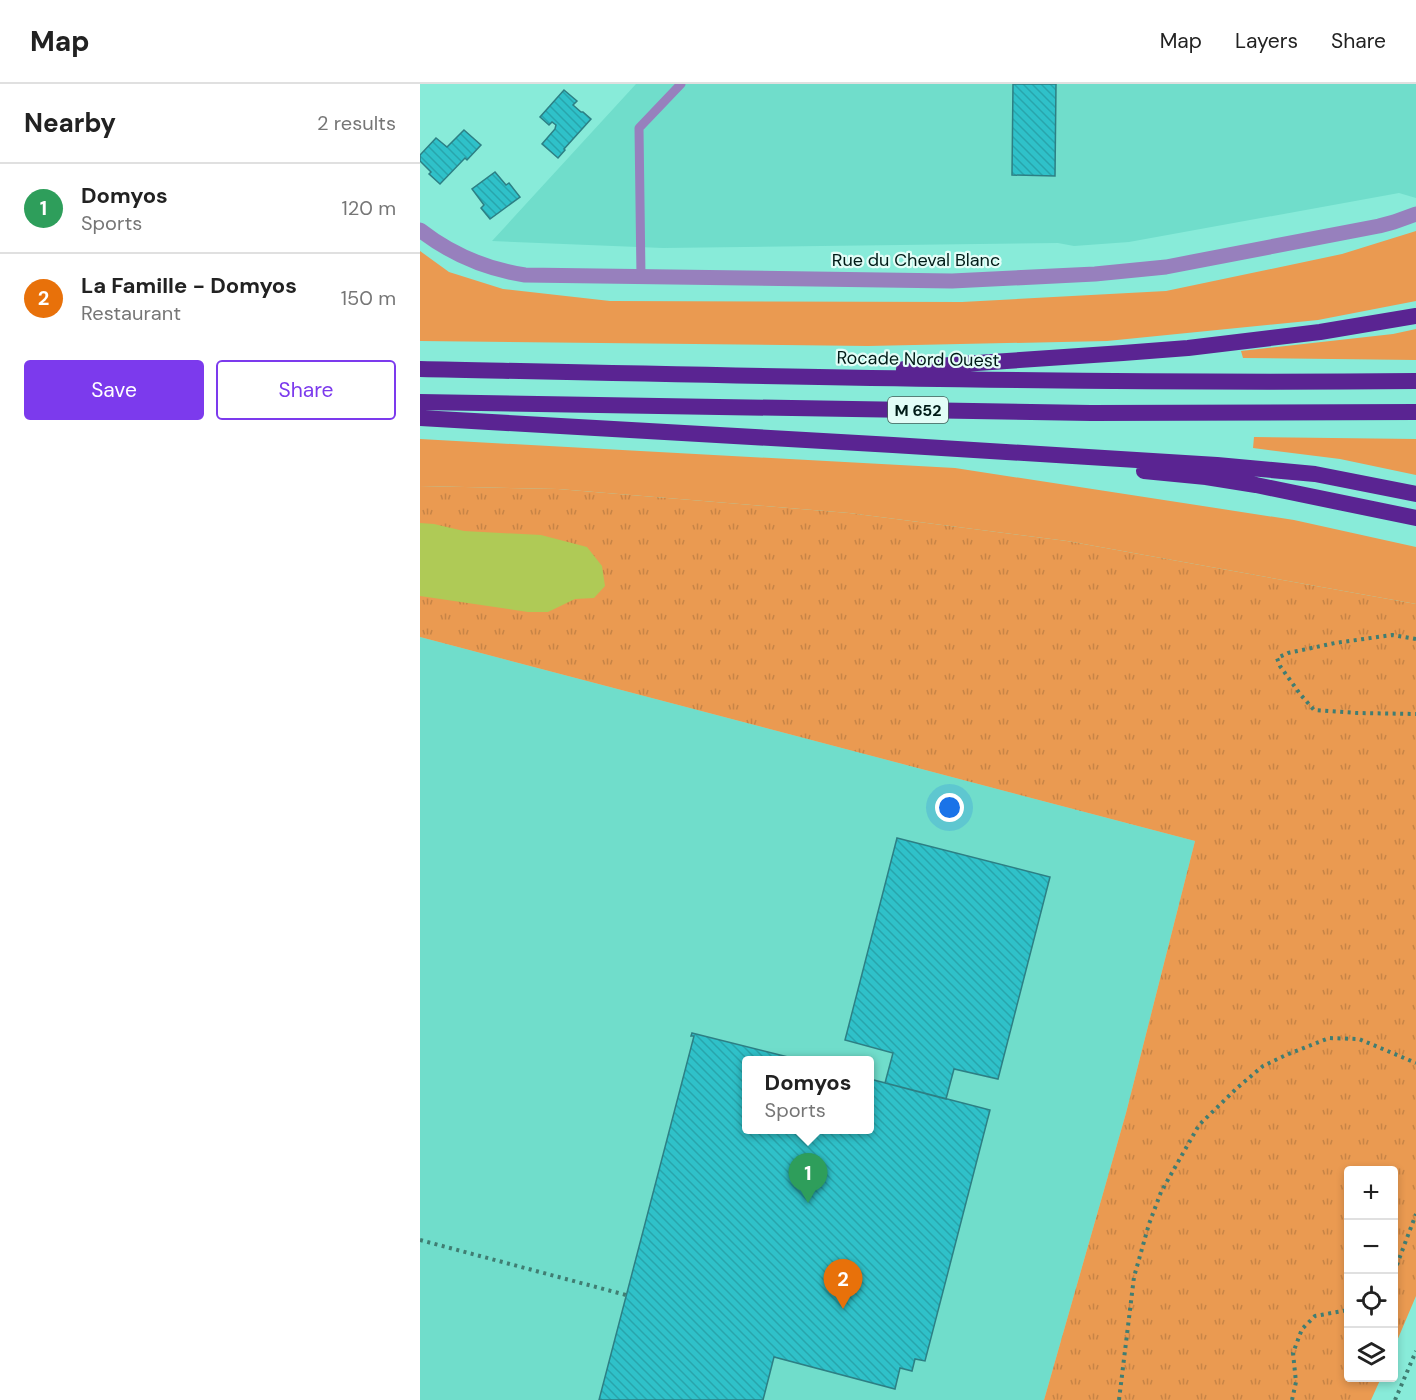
<!DOCTYPE html>
<html lang="en">
<head>
<meta charset="utf-8">
<style>
  body { margin:0; font-family:"DM Sans",sans-serif; background:#f6f6f6; color:#222 }
  .controls { position:absolute; right:18px; bottom:18px; display:grid; overflow:hidden; border-radius:6px; box-shadow:0 3px 9px #0003 }
  .controls button { width:54px; height:54px; display:grid; place-items:center; padding:0; border:0; border-bottom:2px solid #e0e0e0; background:#fff; color:#222; font:30px sans-serif }
  .you { position:absolute; left:530px; top:724px; width:21px; height:21px; margin:-15px; border:4px solid #fff; border-radius:50%; background:#1a73e8; box-shadow:0 0 0 9px #1a73e833 }
  .badge { display:grid; place-items:center; width:39px; height:39px; border-radius:50%; background:#7c3aed; color:#fff; font-size:20px; font-weight:700 }
  .pin { position:absolute; translate:-50% -50px; filter:drop-shadow(0 2px 3px #0008) }
  .pin::after { content:''; position:absolute; top:32px; width:21px; height:18px; background:inherit; clip-path:polygon(0 0,100% 0,50% 100%) }
  .popup { position:absolute; left:322px; top:972px; width:132px; height:78px; box-sizing:border-box; display:grid; place-content:center; border-radius:6px; background:#fff; filter:drop-shadow(0 2px 4px #0005); font-size:20px; white-space:nowrap; color:#767676 }
  .popup b { font-size:22px; color:#222 }
  .popup::after { content:''; position:absolute; left:50%; top:100%; margin-left:-12px; border:12px solid transparent; border-top-color:#fff }
  .list { margin:0; padding:0; list-style:none }
  h2 { display:flex; justify-content:space-between; align-items:center; height:78px; margin:0; padding:0 24px; font-size:26px }
  h2 small { font-size:20px; font-weight:400; color:#767676 }
  .list li { display:grid; grid-template-columns:39px 1fr auto; gap:18px; align-items:center; box-sizing:border-box; height:90px; padding:0 24px; border-top:2px solid #e0e0e0 }
  .list b { display:block; font-size:22px; white-space:nowrap }
  .list p { margin:0; font-size:20px; white-space:nowrap; color:#767676 }
  .list em { font-size:20px; font-style:normal; color:#767676 }
  .actions { display:flex; gap:12px; padding:18px 24px }
  .actions a { flex:1; padding:14px 0; border:2px solid #7c3aed; border-radius:6px; text-align:center; font-size:21px; color:#7c3aed }
  .actions .main { background:#7c3aed; color:#fff }
  .icon { flex:none; width:33px; height:33px; fill:none; stroke:currentColor; stroke-width:2; stroke-linecap:round; stroke-linejoin:round }
  .map { position:relative; flex:none; width:996px; height:1316px; overflow:hidden }
  header { display:flex; align-items:center; gap:36px; box-sizing:border-box; height:84px; padding:0 30px; background:#fff; border-bottom:2px solid #e0e0e0 }
  header strong { font-size:28px }
  nav { display:flex; gap:33px; margin-inline-start:auto; font-size:21px }
  main { display:flex }
  aside { flex:1; background:#fff }
  .map>svg:first-child { display:block }
  .built { fill:#70ddcb; fill-rule:evenodd }
  .green { fill:#ea9a51 }
  .park { fill:url(#park-tufts) }
  .water { fill:#afca56 }
  .building { fill:url(#building-back-hatch); stroke:#2d7f84; stroke-width:1.5 }
  .lines { fill:none; stroke-linecap:round; stroke-linejoin:round }
  .path { stroke:#407d72; stroke-width:4; stroke-dasharray:3 4.5; stroke-linecap:butt }
  .service { stroke:#9780bd; stroke-width:9 }
  .tertiary { stroke:#9780bd; stroke-width:15 }
  .trunk { stroke:#5a2492; stroke-width:16 }
  .labels { text-anchor:middle; dominant-baseline:central; stroke-width:4.5; stroke-linejoin:round; paint-order:stroke }
  .shield { fill:#e2fdf7; stroke:#445f5a; stroke-width:1.5 }
  .shield-label { font-size:16px; font-weight:bold; fill:#001b17 }
  .street-label { font-size:18px; fill:#001b17; stroke:#e2fdf7 }
</style>
</head>
<body>
<header>
<strong>Map</strong>
<nav><a>Map</a><a>Layers</a><a>Share</a></nav>
</header>
<main>
<aside>
<h2>Nearby<small>2 results</small></h2>
<ul class="list">
<li><span class="badge" style="background:#2e9e5b">1</span><div><b>Domyos</b><p>Sports</p></div><em>120 m</em></li>
<li><span class="badge" style="background:#e8710a">2</span><div><b>La Famille - Domyos</b><p>Restaurant</p></div><em>150 m</em></li>
</ul>
<div class="actions"><a class="main">Save</a><a>Share</a></div>
</aside>
<div class="map">
<svg width="996" height="1316" viewBox="0 0 996 1316">
  <defs>
    <pattern id="park-tufts" width="24" height="20" patternUnits="userSpaceOnUse" patternTransform="scale(1.5)"><rect width="24" height="20" fill="#ea9a51"/><path d="M3 7l-1-3M5 7V3M7 7l1-3M15 17l-1-3M17 17v-4M19 17l1-3" fill="none" stroke="#c78446"/></pattern>
    <pattern id="building-back-hatch" width="6" height="6" patternUnits="userSpaceOnUse" patternTransform="scale(1.5)"><rect width="6" height="6" fill="#2fc1c9"/><path d="M-1 5l2 2M0 0l6 6M5-1l2 2" fill="none" stroke="#28a5ac"/></pattern>
  </defs>
  <rect width="100%" height="100%" fill="#88ebd9"/>
  <path class="built" d="M216,0H996V114L979,109L709,158L654,162L638,159L243,164L72,157Z
    M0,553L775,757L706,1029L624,1316H0ZM326,976H450V1046H326Z"/>
  <path class="green" d="M996,147V217L898,236L687,257L448,262L0,257V167L29,188L83,205L190,217L542,218L746,207L922,170Z
    M996,245V276L823,274L821,267L973,250Z
    M834,353L996,355V391L920,375L833,364Z
    M0,355L535,384L874,436L996,463V520L647,457L429,429L138,405L0,402Z"/>
  <path class="park" d="M0,402L138,405L429,429L647,457L996,520V1212L974,1264V1086H928V1294H961L951,1316H624L706,1029L775,757L0,553Z"/>
  <path class="water" d="M0,439L14,440L44,447L121,451L167,463L182,482L185,502L174,514L155,515L128,528H108L0,512Z"/>
  <path class="building" d="M593,0H636L635,92L592,91Z
    M144,6L157,17L153,21L161,28H163L171,35L144,65L145,66L138,74L122,60L135,45L136,41L132,38L129,41L120,33Z
    M44,46L61,61L47,76L45,74L20,100L9,90L11,88L0,77V71L16,54L27,63Z
    M75,88L86,101L89,99L100,113L70,135L61,124L64,121L52,105Z
    M477,754L630,793L578,995L534,985L526,1015L465,999L473,969L425,956Z
    M272,949L380,976H326V1046H450V995L570,1026L505,1277L495,1275L492,1287L480,1284L475,1305L354,1273L343,1316H179L274,952H271Z"/>
  <g class="lines">
    <path class="path" d="M996,555L972,551L915,559L868,569L857,574L860,582L880,610L894,626L937,629L996,630
      M0,1156L206,1211
      M974,1188L976,1183L996,1130
      M699,1316L714,1193L729,1140L741,1108L779,1041L817,1004L843,982L866,971L909,954L939,955L996,979
      M872,1316L876,1298L873,1269L882,1245L895,1232L928,1226
      M975,1316L996,1267"/>
    <path class="service" d="M221,193L219,44L261,0"/>
    <path class="tertiary" d="M0,146C32,171 66,185 105,191L532,197L675,190L746,183L959,142L974,138L996,130"/>
    <path class="trunk" d="M0,285C332,292 664,300 996,297
      M484,285L542,280L703,269L768,264L900,248L996,232
      M0,318L671,329L996,328
      M0,334L473,361L797,381L895,390L996,410
      M724,387L786,393L836,401L996,434"/>
  </g>
  <g class="labels">
    <rect class="shield" x="468" y="313" width="60" height="26" rx="4.5"/>
    <g class="shield-label">
      <text x="498" y="326">M 652</text>
    </g>
    <g class="street-label">
      <text x="496" y="176">Rue du Cheval Blanc</text>
      <text transform="translate(498 275) rotate(1)">Rocade Nord Ouest</text>
    </g>
  </g>
</svg>
<div class="controls">
<button>+</button>
<button>−</button>
<button><svg class="icon" aria-label="locate" viewBox="0 0 24 24"><circle cx="12" cy="12" r="6"/><path d="M12 2v4M12 18v4M2 12h4M18 12h4"/></svg></button>
<button><svg class="icon" aria-label="layers" viewBox="0 0 24 24"><path d="M12 4l9 5-9 5-9-5zM3 14l9 5 9-5"/></svg></button>
</div>
<div class="you"></div>
<div class="pin badge" style="left:388px;top:1119px;background:#2e9e5b">1</div>
<div class="popup"><b>Domyos</b>Sports</div>
<div class="pin badge" style="left:423px;top:1225px;background:#e8710a">2</div>
</div>
</main>
</body>
</html>
